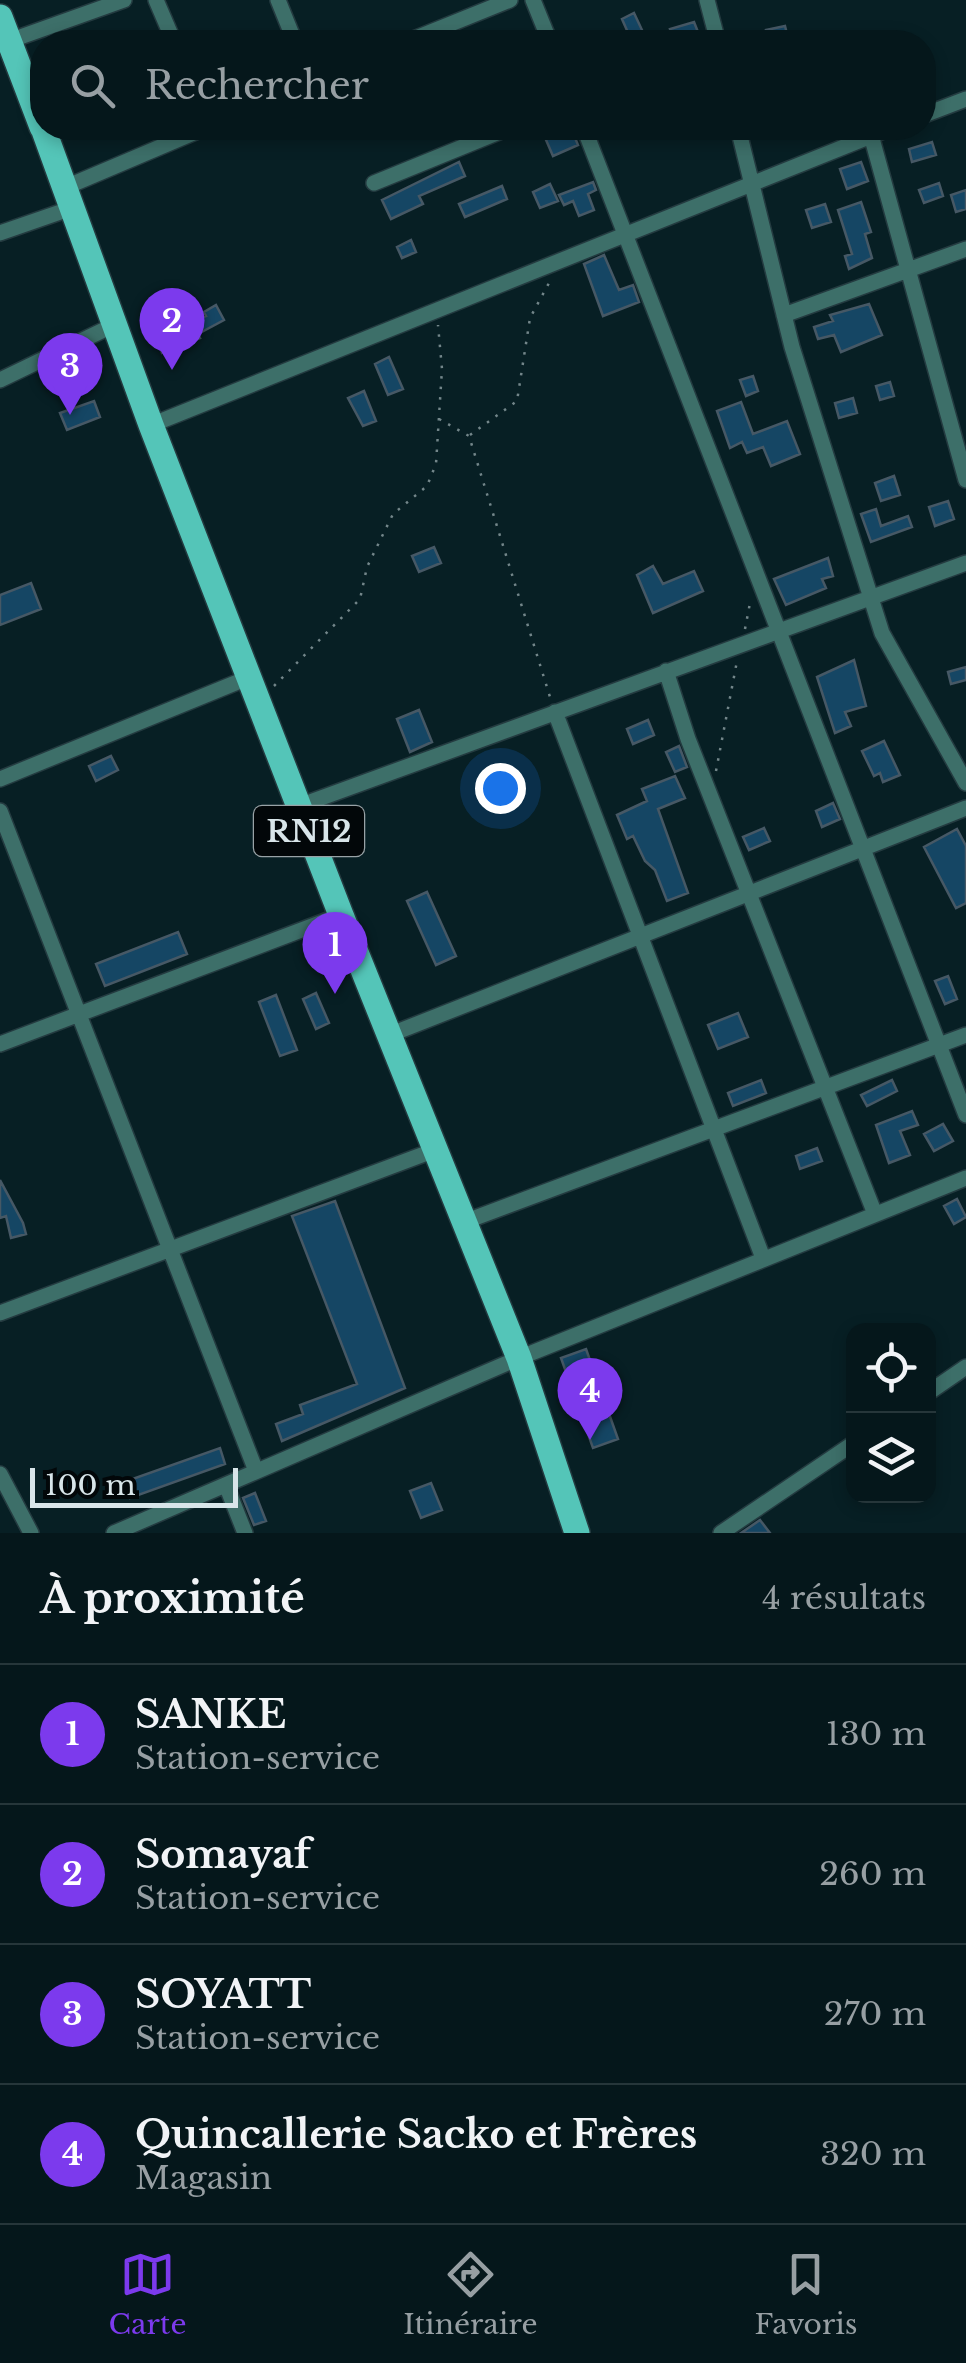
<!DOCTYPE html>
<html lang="fr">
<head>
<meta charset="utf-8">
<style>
  body { margin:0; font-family:"Libre Baskerville",serif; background:#132428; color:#f1f3f6 }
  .controls { position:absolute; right:30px; bottom:30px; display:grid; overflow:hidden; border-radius:20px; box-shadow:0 5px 15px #0003 }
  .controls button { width:90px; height:90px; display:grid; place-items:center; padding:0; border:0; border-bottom:2px solid #26363a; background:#05171b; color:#f1f3f6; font:50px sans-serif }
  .scale { position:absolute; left:30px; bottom:25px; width:208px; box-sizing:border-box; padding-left:10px; border:5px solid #d8e5e9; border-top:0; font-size:28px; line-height:35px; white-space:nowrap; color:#d8e5e9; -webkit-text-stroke:8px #020709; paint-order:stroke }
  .you { position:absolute; left:500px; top:788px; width:35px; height:35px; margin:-25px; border:8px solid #fff; border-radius:50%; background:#1a73e8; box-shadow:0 0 0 15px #1a73e833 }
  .badge { display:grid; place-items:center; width:65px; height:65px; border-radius:50%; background:#7c3aed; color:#fff; font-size:32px; font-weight:700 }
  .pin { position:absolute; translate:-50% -82px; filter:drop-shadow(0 2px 5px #0008) }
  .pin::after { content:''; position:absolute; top:52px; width:35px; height:30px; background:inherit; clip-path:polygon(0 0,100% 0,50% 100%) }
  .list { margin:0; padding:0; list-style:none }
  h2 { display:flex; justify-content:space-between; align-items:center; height:130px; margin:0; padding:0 40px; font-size:42px }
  h2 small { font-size:32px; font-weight:400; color:#979fa3 }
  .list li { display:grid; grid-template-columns:65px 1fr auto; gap:30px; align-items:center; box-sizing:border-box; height:140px; padding:0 40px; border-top:2px solid #26363a }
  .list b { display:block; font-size:38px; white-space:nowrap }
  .list p { margin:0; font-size:32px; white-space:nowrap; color:#979fa3 }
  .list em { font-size:32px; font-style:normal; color:#979fa3 }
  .icon { flex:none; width:55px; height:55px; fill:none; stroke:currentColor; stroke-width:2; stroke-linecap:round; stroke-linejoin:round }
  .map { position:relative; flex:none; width:966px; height:1533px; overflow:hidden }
  .search { position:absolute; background:#05171b; box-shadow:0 5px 15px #0003; left:30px; right:30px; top:30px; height:110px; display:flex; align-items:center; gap:25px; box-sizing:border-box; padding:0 35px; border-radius:40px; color:#979fa3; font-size:38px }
  .sheet { height:690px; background:#05171b }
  nav { display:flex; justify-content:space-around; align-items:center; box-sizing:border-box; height:140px; border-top:2px solid #26363a; background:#05171b; font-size:28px; color:#979fa3 }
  nav a { display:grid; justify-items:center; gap:5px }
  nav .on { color:#7c3aed }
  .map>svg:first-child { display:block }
  .building { fill:#154664; stroke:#465865; stroke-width:2.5 }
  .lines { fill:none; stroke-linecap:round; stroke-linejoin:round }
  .street-casing { stroke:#243b40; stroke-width:18 }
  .primary-casing { stroke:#243b40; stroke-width:28 }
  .path { stroke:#73868a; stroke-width:2.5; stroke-dasharray:2.5 8; stroke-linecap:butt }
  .street { stroke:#3d6f69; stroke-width:15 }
  .primary { stroke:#54c5b8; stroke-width:25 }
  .labels { text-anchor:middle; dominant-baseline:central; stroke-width:9; stroke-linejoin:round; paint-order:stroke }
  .shield { fill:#020709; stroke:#98a2a6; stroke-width:2.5 }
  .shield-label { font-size:30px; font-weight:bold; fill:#d8e5e9 }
</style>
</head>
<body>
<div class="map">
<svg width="966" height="1533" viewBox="0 0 966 1533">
  <rect width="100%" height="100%" fill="#071f24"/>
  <path class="building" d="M634,13L642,30L629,35L622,19Z
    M694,22L698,32L674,40L670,29Z
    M785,26L788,38L768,42L766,30Z
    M556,128H571L578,145L553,156L543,133Z
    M932,142L936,155L912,162L909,149Z
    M459,162L465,176L419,196L423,204L391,219L382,200Z
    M861,162L868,181L847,189L840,169Z
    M593,182L596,190L588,194L594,210L579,216L573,201L564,205L559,195Z
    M939,183L943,196L924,203L919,190Z
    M550,184L558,201L540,208L533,192Z
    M502,186L507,199L465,217L459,204Z
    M966,190V209L956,212L951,195Z
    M861,202L871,232L865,234L872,258L849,269L845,256L852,254L838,210Z
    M825,204L831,222L812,228L806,210Z
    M411,240L416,252L402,258L397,247Z
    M604,255L619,290L633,285L639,302L603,316L584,264Z
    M869,304L882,335L841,352L834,335L818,339L814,327L833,321L830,315Z
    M216,305L224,320L198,334L200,338L162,353L155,335L206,316L204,312Z
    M389,357L403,389L388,395L375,364Z
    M753,376L758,391L746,396L740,380Z
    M890,382L894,396L880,400L876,386Z
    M364,391L376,421L363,426L348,398Z
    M853,398L857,413L839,418L835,403Z
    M94,401L100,417L67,430L60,413Z
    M741,402L753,434L787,421L800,454L771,466L763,447L747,453L742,442L730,448L717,411Z
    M894,476L900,495L881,501L875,483Z
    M948,501L954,519L935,526L929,507Z
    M876,509L881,526L908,516L912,527L871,542L861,514Z
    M434,547L441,563L419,572L412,556Z
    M828,558L833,576L822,579L826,588L786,605L774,579Z
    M653,566L663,584L694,571L703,591L653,613L637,575Z
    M31,583L41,609L0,625V595Z
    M854,660L866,706L845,712L851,726L835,733L817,677Z
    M966,667V680L951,684L948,672Z
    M419,710L432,742L410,752L397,719Z
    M648,720L654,735L633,744L627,729Z
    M884,741L900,775L883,782L880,773L874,776L862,751Z
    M679,746L687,767L675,772L666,752Z
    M111,756L118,770L96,781L89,766Z
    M675,776L685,798L658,809L688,893L667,901L655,870L645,861L633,836L627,839L617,815L647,801L642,789Z
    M833,803L840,819L822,827L816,811Z
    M764,828L770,841L749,850L743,837Z
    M957,829L966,846V903L956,908L924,847Z
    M427,892L456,956L436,965L407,901Z
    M178,932L187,954L105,986L96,964Z
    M948,976L957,999L945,1004L935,981Z
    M316,993L329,1023L316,1029L303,999Z
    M276,995L297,1050L280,1056L259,1002Z
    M738,1013L748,1037L718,1049L708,1025Z
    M761,1080L766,1093L733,1106L728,1093Z
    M892,1080L897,1091L867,1106L861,1095Z
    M912,1111L918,1125L900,1131L910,1155L889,1163L876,1125Z
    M943,1124L953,1141L934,1151L924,1134Z
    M817,1148L822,1161L800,1169L796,1156Z
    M0,1180L23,1223L26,1234L11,1238L6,1216L0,1218Z
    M957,1199L966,1217L954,1224L944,1206Z
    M335,1201L405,1388L282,1441L276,1424L303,1414L300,1405L357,1384L292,1216Z
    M586,1349L618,1439L593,1448L561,1358Z
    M220,1448L225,1464L130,1498L124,1482Z
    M431,1483L442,1510L421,1518L410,1491Z
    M255,1493L266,1521L254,1525L243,1498Z
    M760,1520L770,1533H741Z"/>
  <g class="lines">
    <g class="street-casing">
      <path id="street" d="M156,0L174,42
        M278,0L295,42
        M533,0L550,42
        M707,0L718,42
        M9,41L124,0
        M406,42L510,0
        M924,115L966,99
        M584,128L966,1115
        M738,128L792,347L882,633L966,783
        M871,135L966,480
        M374,183L509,128
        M66,187L205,128
        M0,233L72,208
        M784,315L966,249
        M0,380L116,324
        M151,425L891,128
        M666,671L688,739L875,1214
        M555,712L763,1258
        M0,779L250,677
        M299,806L966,563
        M0,811L256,1471
        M389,1035L966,808
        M0,1044L341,915
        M464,1222L966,1035
        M0,1313L435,1150
        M928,1393L966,1367
        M0,1474L31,1533
        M226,1485L245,1533
        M114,1533L519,1358L966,1178
        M721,1533L854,1443"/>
    </g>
    <g class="primary-casing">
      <path id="primary" d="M0,17L42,127
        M43,128L151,425L341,915L519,1358L577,1533"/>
    </g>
    <path class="path" d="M439,419L469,436L550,697
      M470,435L517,401L530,318L549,283
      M745,629L750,603
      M274,686L360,599L367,567L393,514L427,486L436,464L442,369L438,325
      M716,771L737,661"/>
    <use href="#street" class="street"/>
    <use href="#primary" class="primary"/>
  </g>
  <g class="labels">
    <rect class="shield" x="254" y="806" width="110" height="50" rx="8"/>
    <g class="shield-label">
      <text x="309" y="831">RN12</text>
    </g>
  </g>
</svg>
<div class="controls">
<button><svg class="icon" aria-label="locate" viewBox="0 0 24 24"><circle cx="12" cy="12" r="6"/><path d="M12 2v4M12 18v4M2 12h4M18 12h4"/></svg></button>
<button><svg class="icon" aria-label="layers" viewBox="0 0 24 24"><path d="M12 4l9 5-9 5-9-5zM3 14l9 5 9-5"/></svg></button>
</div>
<div class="scale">100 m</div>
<div class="you"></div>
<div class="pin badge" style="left:335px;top:994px">1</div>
<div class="pin badge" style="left:172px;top:370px">2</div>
<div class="pin badge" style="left:70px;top:415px">3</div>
<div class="pin badge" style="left:590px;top:1440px">4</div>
<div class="search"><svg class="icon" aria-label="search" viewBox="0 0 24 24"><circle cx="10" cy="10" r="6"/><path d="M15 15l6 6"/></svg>Rechercher</div>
</div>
<section class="sheet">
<h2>À proximité<small>4 résultats</small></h2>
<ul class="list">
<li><span class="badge">1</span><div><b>SANKE</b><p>Station-service</p></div><em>130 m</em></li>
<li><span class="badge">2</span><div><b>Somayaf</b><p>Station-service</p></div><em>260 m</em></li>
<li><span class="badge">3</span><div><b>SOYATT</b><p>Station-service</p></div><em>270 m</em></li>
<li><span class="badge">4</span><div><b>Quincallerie Sacko et Frères</b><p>Magasin</p></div><em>320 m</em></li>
</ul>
</section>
<nav>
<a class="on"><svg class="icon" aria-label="map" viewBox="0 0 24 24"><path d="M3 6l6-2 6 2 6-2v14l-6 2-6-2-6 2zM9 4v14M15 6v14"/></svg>Carte</a>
<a><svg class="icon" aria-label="directions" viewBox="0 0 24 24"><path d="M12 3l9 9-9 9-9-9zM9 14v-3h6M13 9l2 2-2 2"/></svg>Itinéraire</a>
<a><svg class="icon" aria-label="saved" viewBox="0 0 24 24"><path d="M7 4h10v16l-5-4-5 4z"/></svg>Favoris</a>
</nav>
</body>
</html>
